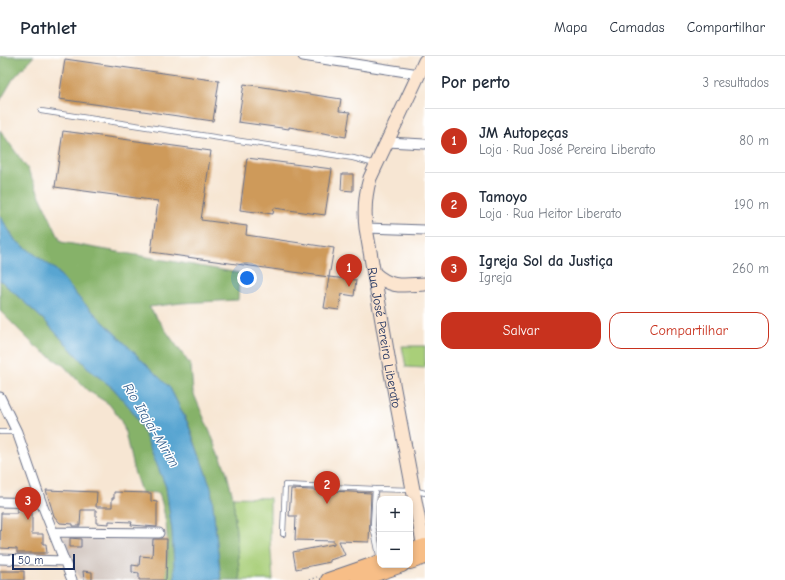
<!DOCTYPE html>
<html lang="pt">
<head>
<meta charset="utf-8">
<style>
  body { margin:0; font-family:"Comic Neue",sans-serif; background:#f2f2f3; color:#1f2937 }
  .controls { position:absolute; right:12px; bottom:12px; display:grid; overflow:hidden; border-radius:8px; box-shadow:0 2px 6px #0003 }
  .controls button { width:36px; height:36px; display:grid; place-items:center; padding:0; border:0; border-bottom:1px solid #e0e1e3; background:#fff; color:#1f2937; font:20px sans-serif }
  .scale { position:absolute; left:12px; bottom:10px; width:63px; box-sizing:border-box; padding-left:4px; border:2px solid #1b2f5e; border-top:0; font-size:11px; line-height:14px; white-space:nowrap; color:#1b2f5e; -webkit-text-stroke:3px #fff; paint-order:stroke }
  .you { position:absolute; left:247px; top:222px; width:14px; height:14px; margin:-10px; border:3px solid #fff; border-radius:50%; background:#1a73e8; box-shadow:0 0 0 6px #1a73e833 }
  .badge { display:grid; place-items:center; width:26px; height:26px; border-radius:50%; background:#c8321e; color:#fff; font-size:13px; font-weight:700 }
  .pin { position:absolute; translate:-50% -33px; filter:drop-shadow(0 1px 2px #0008) }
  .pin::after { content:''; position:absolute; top:21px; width:14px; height:12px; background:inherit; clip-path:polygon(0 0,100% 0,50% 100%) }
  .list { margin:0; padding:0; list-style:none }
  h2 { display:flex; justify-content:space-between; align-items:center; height:52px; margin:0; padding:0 16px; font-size:17px }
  h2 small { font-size:13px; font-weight:400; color:#747a83 }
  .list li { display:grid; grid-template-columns:26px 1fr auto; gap:12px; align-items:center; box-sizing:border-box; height:64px; padding:0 16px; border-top:1px solid #e0e1e3 }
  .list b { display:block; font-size:15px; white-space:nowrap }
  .list p { margin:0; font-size:13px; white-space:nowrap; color:#747a83 }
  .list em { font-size:13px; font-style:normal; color:#747a83 }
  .actions { display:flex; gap:8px; padding:12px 16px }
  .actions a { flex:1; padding:9px 0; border:1px solid #c8321e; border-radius:12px; text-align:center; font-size:14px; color:#c8321e }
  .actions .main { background:#c8321e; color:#fff }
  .map { position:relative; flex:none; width:425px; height:524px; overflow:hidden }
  header { display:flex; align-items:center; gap:24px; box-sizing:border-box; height:56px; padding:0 20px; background:#fff; border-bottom:1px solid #e0e1e3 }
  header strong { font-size:19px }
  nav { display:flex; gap:22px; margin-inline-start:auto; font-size:14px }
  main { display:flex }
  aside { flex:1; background:#fff }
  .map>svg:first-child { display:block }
  .built { fill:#f1d5bd }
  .industrial { fill:#cec1ba }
  .green { fill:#a9cf79; stroke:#627f6c }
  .forest { fill:#86b269; stroke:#507064 }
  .water { fill:#58a5d1; stroke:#3a6a98 }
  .building { fill:#ce9a5a }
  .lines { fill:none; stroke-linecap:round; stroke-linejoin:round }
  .service-casing { stroke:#686f87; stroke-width:6 }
  .minor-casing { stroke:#686f87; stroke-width:11 }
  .secondary-casing { stroke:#686f87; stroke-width:15 }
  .primary-casing { stroke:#686f87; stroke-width:16 }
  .path { stroke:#686f87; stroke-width:1.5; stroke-dasharray:1 3; stroke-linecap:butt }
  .service { stroke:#fff; stroke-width:4.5 }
  .minor { stroke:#fff; stroke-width:9 }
  .secondary { stroke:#fce5cf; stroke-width:13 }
  .primary { stroke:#f7be87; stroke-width:14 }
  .labels { text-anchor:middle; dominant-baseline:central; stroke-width:3; stroke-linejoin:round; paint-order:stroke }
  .street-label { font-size:13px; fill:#1b2f5e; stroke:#fff }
  .water-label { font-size:14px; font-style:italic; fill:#335e8c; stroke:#fff }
</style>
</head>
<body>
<header>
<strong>Pathlet</strong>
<nav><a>Mapa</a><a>Camadas</a><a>Compartilhar</a></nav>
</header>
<main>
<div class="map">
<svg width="425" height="524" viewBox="0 0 425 524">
  <rect width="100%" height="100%" fill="#fff"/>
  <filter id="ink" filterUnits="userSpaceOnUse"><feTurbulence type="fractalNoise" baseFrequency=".025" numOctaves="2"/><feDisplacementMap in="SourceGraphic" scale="8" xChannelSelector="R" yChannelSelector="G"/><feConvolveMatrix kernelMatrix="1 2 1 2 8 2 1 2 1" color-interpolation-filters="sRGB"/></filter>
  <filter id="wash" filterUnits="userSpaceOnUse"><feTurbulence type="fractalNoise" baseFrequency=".012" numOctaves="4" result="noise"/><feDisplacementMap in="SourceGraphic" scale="16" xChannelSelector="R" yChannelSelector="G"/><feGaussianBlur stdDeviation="0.9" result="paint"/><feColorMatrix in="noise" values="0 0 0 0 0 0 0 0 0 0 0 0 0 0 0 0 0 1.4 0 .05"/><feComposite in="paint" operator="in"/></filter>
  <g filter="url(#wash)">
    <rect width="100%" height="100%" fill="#f7e6d3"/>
    <path class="built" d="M0,509H24V524H0Z"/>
    <path class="industrial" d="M64,481L168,483L169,524H80L62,483Z"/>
    <path class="green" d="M402,290H425V312L406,311Z
      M233,441L270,442V483L273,524H240Z"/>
    <path class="forest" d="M0,0H34L13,23L0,45Z
      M0,74L27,112L61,186L239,217L238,244L181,247L149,251L191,310L193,336L226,414L233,441L240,524H221L211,432L188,367L170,332L79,242L56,214L15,184L0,160Z
      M0,224L46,266L91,315L113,332L131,353L143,374L166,431L172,475L175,524H164C170,495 168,465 159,437L141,436L133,412L124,372L120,363L109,348L87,334L63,309L35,290L0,255Z"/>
    <path class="water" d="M0,160L15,184L56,214L79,242L170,332L188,368L211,432L221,524H175L172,475L166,431L143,374L131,353L113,332L91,315L46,266L0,224Z"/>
    <g id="blocks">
      <path class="building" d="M65,3L219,25L213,65L59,43Z
        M244,28L341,43L339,55L350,56L346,81L289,71V73L238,66Z
        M63,75L211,95L201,164L247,170L246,179L334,192L329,221L151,196L158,145L55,131Z
        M247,102L332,113L325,159L274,152L273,158L240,154Z
        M342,118H353V135L341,134Z
        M329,221L356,224L354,240L342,238L339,254L324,252Z
        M291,433L371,437L369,486L339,485L345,499L330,504V506L296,513L293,496L334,488V485L295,484L296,460H289Z
        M46,434L97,436L96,451H112V442H114V436L151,437V445L157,446V471L131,469L132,466L109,465V468L96,467V454H81L80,470H73V468L60,467L54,460Z
        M17,452L32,453V478H43V488H46L47,497H17V493L0,492L1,457H17Z
        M70,482L81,483V491H70Z
        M153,483H167L166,524H139V517L132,516V509L139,510L140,500L152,501Z
        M0,515H24V524H0Z
        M83,515L92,516V524H84Z"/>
    </g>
  </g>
  <g filter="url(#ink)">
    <use href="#blocks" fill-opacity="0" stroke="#686f87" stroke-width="1"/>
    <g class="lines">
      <g class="service-casing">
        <path id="service" d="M41,55L353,102L375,108
          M0,376H17
          M283,478L285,429L375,433
          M380,504L373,470L375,433L413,434L425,437"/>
      </g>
      <g class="minor-casing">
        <path id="minor" d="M303,0L419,18
          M387,86L425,88
          M366,172L425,174
          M0,341L17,376L43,451L72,524
          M0,446L41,447
          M53,476L159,477
          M0,503L64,505"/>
      </g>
      <g class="secondary-casing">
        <g id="secondary">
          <path id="s1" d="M425,5L370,122C365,139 364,154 366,172L390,312L425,497"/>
          <path d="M374,217C392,233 403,229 425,228"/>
        </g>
      </g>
      <g class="primary-casing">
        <path id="primary" d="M410,495L425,490
          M410,506L425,501
          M328,524L380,506
          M358,524L402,509"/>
      </g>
      <path class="path" d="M309,524L317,521"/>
      <use href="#service" class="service"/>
      <use href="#minor" class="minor"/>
      <use href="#secondary" class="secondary"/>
      <use href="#primary" class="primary"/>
    </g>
  </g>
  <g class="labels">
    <g class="street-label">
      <text stroke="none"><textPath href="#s1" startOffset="291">Rua José Pereira Liberato</textPath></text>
    </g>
    <g class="water-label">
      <text transform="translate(151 369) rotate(59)">Rio Itajaí-Mirim</text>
    </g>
  </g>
</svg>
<div class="controls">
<button>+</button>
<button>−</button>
</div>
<div class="scale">50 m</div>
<div class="you"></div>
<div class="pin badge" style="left:349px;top:231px">1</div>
<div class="pin badge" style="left:327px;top:448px">2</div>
<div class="pin badge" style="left:28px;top:464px">3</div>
</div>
<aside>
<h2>Por perto<small>3 resultados</small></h2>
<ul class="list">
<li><span class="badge">1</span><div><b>JM Autopeças</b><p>Loja · Rua José Pereira Liberato</p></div><em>80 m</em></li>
<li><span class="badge">2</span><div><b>Tamoyo</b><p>Loja · Rua Heitor Liberato</p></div><em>190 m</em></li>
<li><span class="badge">3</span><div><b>Igreja Sol da Justiça</b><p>Igreja</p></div><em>260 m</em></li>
</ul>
<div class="actions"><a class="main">Salvar</a><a>Compartilhar</a></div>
</aside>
</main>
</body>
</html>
